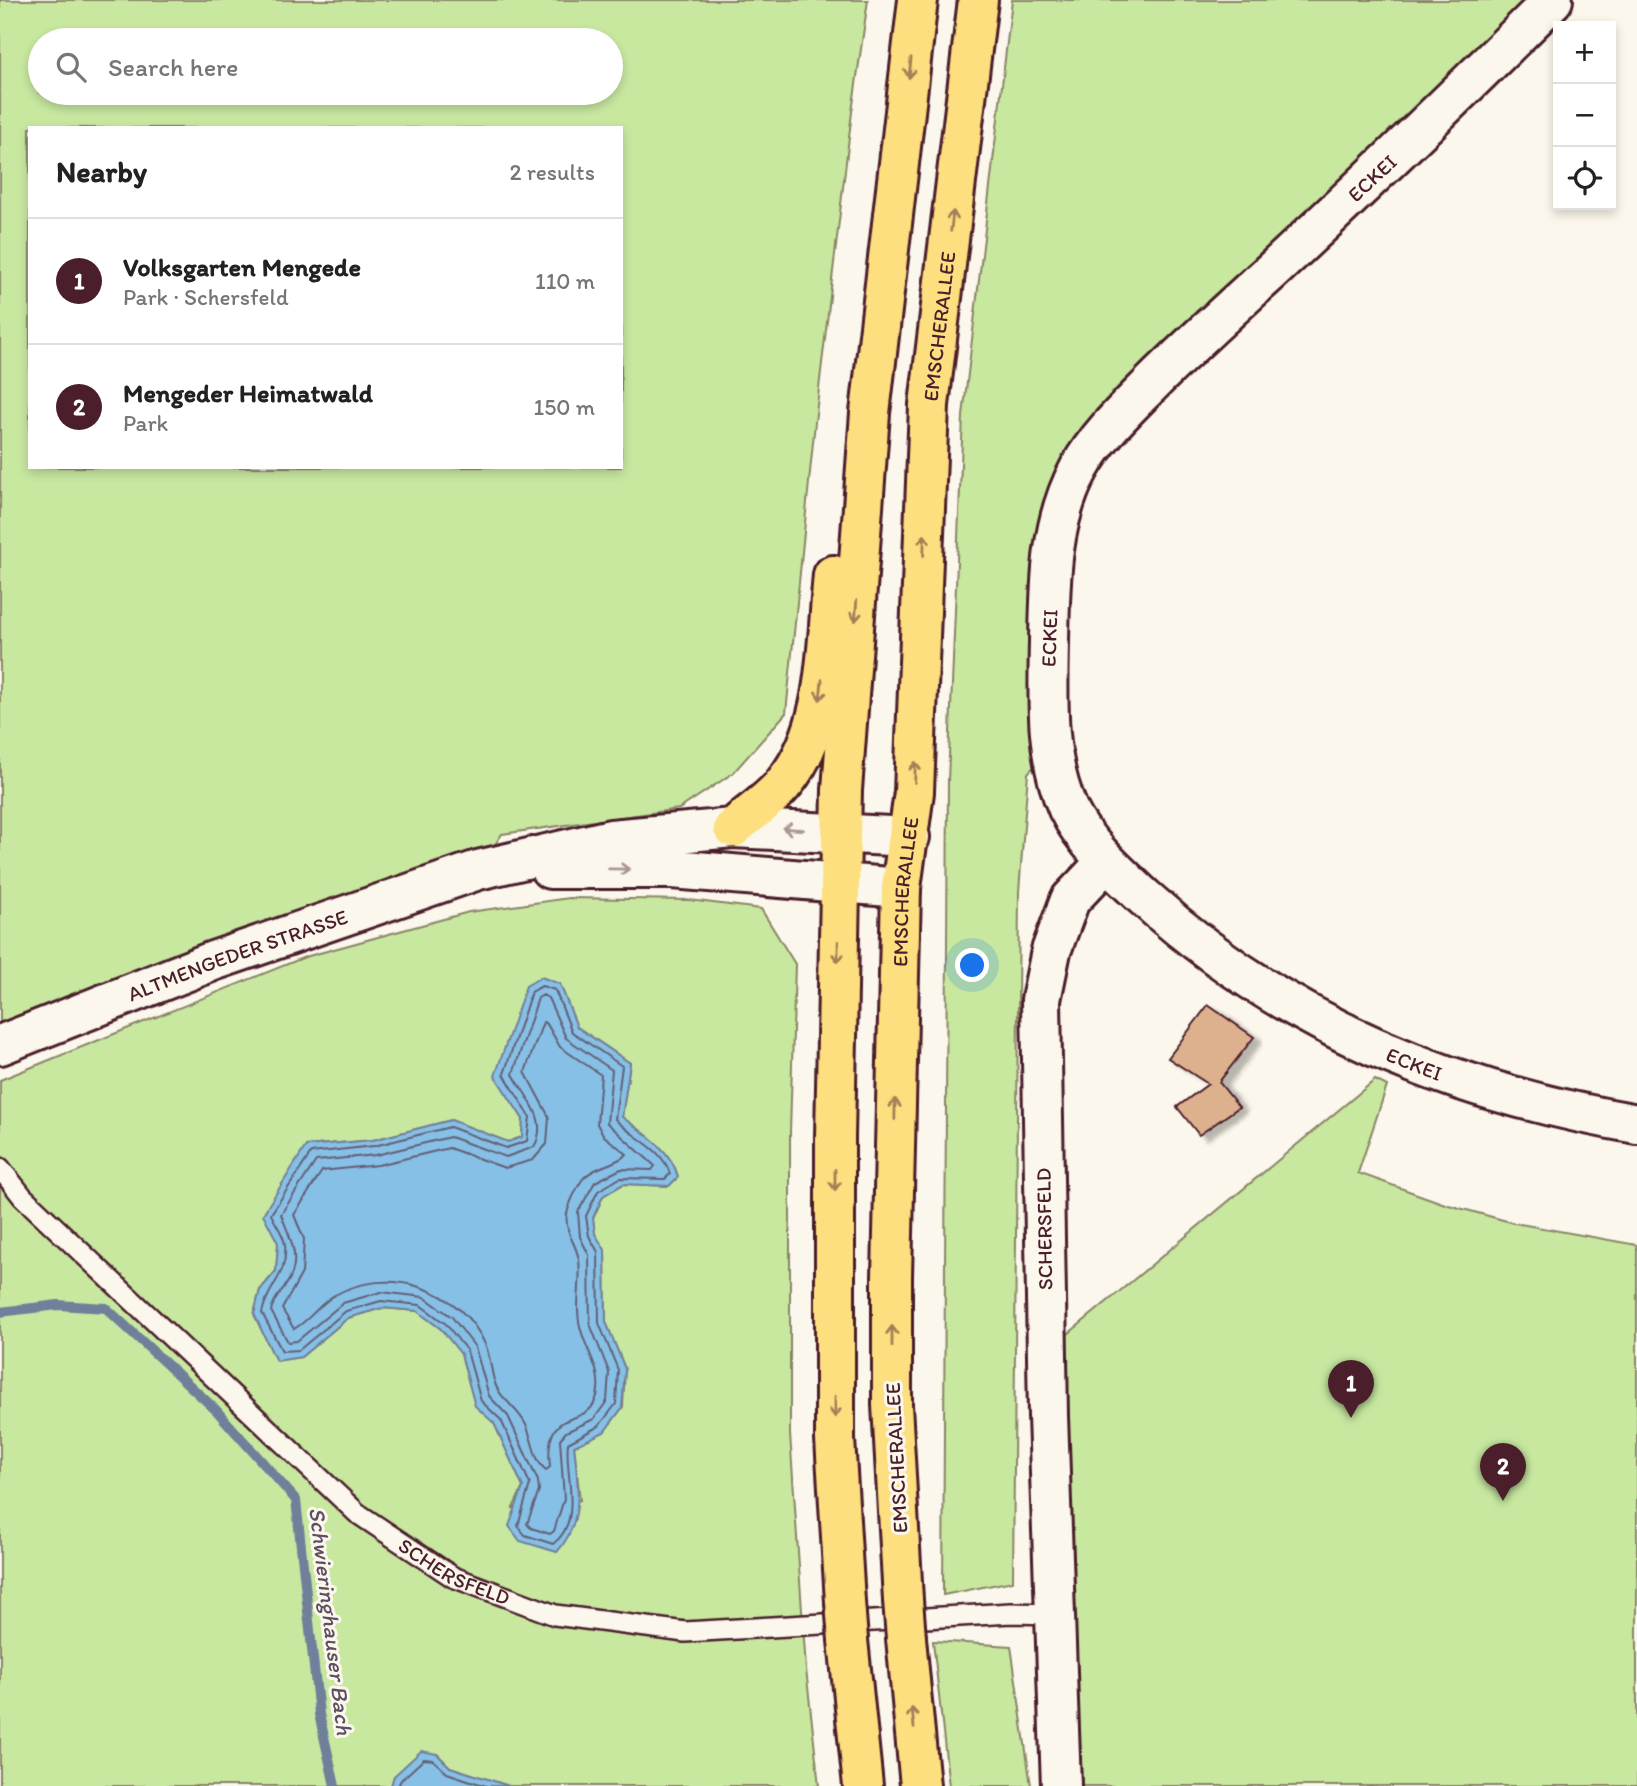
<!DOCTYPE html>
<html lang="en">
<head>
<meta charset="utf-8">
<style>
  body { margin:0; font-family:Itim,sans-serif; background:#f6f6f6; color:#222 }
  .controls { position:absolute; right:21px; top:21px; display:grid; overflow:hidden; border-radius:0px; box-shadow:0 4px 10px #0003 }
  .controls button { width:63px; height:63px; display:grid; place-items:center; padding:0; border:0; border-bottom:2px solid #e0e0e0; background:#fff; color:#222; font:35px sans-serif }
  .you { position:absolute; left:973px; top:966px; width:24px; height:24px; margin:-18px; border:5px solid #fff; border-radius:50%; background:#1a73e8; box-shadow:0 0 0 10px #1a73e833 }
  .badge { display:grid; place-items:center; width:46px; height:46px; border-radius:50%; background:#4a1f2b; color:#fff; font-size:23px; font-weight:700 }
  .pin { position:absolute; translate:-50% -58px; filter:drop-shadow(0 2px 4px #0008) }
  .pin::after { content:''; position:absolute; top:37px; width:24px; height:21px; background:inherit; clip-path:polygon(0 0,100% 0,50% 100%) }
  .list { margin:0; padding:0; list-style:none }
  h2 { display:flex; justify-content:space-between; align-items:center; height:91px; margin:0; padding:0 28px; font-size:30px }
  h2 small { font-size:23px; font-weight:400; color:#767676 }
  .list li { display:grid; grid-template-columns:46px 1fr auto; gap:21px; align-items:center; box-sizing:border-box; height:126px; padding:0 28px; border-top:2px solid #e0e0e0 }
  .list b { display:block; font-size:26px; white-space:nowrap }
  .list p { margin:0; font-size:23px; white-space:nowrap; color:#767676 }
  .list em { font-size:23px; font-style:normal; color:#767676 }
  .icon { flex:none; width:38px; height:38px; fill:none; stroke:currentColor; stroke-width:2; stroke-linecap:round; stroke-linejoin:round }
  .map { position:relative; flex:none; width:1637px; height:1786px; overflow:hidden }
  .search { position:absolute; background:#fff; box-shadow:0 4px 10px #0003; left:28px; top:28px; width:595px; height:77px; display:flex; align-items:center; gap:18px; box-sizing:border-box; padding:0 24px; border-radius:38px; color:#767676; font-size:26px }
  .panel { position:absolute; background:#fff; box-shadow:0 4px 10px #0003; left:28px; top:126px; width:595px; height:343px; border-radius:0px }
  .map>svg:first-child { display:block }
  .green { fill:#c8e8a0; stroke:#898466; stroke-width:2; fill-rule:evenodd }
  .water { fill:#87c0e6; stroke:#6f809b; stroke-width:2 }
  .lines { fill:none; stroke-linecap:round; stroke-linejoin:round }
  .shore { stroke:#625f76; stroke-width:2 }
  .stream { stroke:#6f809b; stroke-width:10 }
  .building { fill:#deb18e; stroke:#4a1f2b; stroke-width:2; filter:url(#shadow) }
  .lane-casing { stroke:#4a1f2b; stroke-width:24 }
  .street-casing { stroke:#4a1f2b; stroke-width:44 }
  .secondary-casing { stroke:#4a1f2b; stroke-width:44 }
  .primary-casing { stroke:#4a1f2b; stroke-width:44 }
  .lane { stroke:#fbf7ec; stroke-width:19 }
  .street { stroke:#fbf7ec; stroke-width:38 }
  .secondary { stroke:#fbf7ec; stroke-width:38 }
  .primary { stroke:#fddf80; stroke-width:38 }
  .primary-bridge-casing { stroke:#4a1f2b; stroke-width:44; stroke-linecap:butt }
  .primary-bridge { stroke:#fddf80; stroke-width:38 }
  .oneway { stroke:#a47f56 }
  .oneway2 { stroke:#ab9695 }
  .labels { text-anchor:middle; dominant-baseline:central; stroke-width:6; stroke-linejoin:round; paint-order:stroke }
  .street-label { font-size:21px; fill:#4a1f2b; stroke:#fbf7ec }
  .water-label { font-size:23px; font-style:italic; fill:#5c4f63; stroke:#fbf7ec }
</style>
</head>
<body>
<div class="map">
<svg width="1637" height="1786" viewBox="0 0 1637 1786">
  <defs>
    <filter id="shadow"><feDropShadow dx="8" dy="4.5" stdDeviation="2" flood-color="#0004"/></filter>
  </defs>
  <rect width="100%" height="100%" fill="#fbf7ec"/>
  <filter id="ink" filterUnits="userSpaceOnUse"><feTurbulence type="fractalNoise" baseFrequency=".0143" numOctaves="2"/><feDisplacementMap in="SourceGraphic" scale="14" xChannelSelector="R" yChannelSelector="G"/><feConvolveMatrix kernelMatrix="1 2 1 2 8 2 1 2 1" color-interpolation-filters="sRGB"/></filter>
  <g filter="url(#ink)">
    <path class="green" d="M0,0H868L852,112L815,422L786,713L733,773L679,809L502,834L478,870L0,1045ZM40,40H611V93H40ZM30,128H621V467H30Z
      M1012,0H1553L1079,469L1051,749L1028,773L1019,892L1013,1581L943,1595L948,781L963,416Z
      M569,898L689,900L761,909L795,964L790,1132V1434L806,1669L819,1786H509L450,1767L437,1754L394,1776L391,1786H0V1080L305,957L469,912ZM560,984L577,1027L630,1063L622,1117C644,1133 670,1149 678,1177L669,1186L624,1184L603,1196L593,1219L595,1234L605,1250L606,1322L625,1369L623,1407L604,1432L574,1445L580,1500L513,1508L523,1487L494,1423L475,1405L461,1354L441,1329L417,1311L382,1308L348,1318L301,1357L276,1361L254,1314L260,1290L276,1271L278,1243L307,1146L373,1140L451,1120L508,1142L522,1137L523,1119L496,1076L526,987Z
      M1375,1080L1387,1086L1358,1173L1445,1204L1514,1223L1637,1245V1786H1082L1062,1339Z
      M933,1641L1011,1646L1031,1786H949Z"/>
    <path class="water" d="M541,977L560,984L577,1027L630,1063L622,1117C644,1133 671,1149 678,1177L669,1186L623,1184L603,1196L593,1218L595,1234L605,1250L606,1322L625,1369L622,1408L604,1432L574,1446C578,1483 585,1521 557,1552L520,1541L509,1526L523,1487L494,1423L475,1406L461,1354L441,1329L417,1311L382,1308L348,1318L301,1357L276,1361L254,1314L260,1290L276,1271L278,1243L263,1214L306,1146L373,1140L451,1120L508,1142L522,1137L523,1119L495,1076L526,986Z
      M421,1751L437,1754L450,1767L509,1786H391L394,1776Z"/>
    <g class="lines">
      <path class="shore" d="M542,986L555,990L572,1032L622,1066L615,1119C631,1137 663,1148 670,1174L665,1179L620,1178L598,1191L586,1216L589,1236L598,1252L599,1323L618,1370L616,1404L599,1426L568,1443C564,1473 584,1521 553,1544L525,1535L518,1526L530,1484L501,1420L481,1401L467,1351L446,1324L420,1305L381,1301L346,1311L299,1350L282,1351L262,1313C268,1284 288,1277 285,1245C284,1234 275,1224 271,1214L311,1153L374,1146L450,1127L506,1148L527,1141L530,1117L504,1074L531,992Z
        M543,995L548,998L566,1038L612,1070L607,1123L655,1166L652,1170L621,1169L595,1182L578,1212L580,1237L589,1255L590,1324L609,1372L607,1401L594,1419L566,1432L560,1439L564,1499L554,1531L550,1534L531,1528L527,1524L539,1491L538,1481L508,1416L489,1396L475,1347L452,1317L424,1297L381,1292L343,1303L297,1341L288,1342L271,1311C274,1296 284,1291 290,1278C301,1255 288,1234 281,1214L316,1161L376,1155L450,1137L506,1157L534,1147C550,1119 525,1097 513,1074L538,998Z
        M543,1022L547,1024L560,1047L601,1075L597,1124L604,1136L627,1154C618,1164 593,1166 582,1180C576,1189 569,1204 567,1214C564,1232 577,1245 579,1260C582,1282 574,1308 581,1330C587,1353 603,1371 597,1396C588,1432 543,1400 550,1467L546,1470C533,1460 533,1438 525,1423C517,1409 503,1399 498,1390C490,1377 492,1358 485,1344C460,1288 388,1265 335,1295C320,1303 310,1320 294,1329L282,1309L302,1273L304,1239L294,1215L322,1171L378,1165L449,1148L505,1168L533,1160L547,1144L549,1117L525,1072Z
        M398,1786L401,1780L424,1759L433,1760L447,1773L486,1786"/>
      <path class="stream" d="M0,1312L58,1305L106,1308L216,1410L296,1500L319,1714L335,1786"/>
    </g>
    <path class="building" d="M1208,1005L1254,1037L1219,1082L1239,1107L1199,1135L1177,1107L1208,1084L1168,1058Z"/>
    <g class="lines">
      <g class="lane-casing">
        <g id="lane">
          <path id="s1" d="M0,1168L23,1197L357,1513L453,1577L555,1615L685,1632L1011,1613L1055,1614"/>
        </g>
      </g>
      <g class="street-casing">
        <g id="street">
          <path id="s2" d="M1553,0C1460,92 1368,182 1273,270C1231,308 1189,346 1149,386C1123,412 1097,437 1079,469C1050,522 1050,584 1049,642C1048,698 1045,757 1068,809C1085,844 1117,872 1145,898C1285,1025 1452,1092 1637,1124"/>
          <path d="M1061,1786L1048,1416L1041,1000L1051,951L1070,900L1106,862"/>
        </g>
      </g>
      <g class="secondary-casing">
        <g id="secondary">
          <path d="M550,869H672L901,888"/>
          <path id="s3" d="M0,1045L213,961L478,870L611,839L733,828L910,837"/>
        </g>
      </g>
      <g class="primary-casing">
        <g id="primary">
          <path d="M733,828C750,813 772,799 785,782C830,726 826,643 833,575"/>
          <path id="s4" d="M903,1600L892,1405V1277L901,888L914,792L929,405L978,0"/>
          <path d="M845,1602L835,1439V1137L842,790L870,413L918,0"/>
          <path d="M906,1638L920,1786"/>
          <path d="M848,1640L863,1786"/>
        </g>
      </g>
      <use href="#lane" class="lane"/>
      <use href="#street" class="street"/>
      <use href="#secondary" class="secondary"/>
      <use href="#primary" class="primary"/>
      <g class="primary-bridge-casing">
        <path id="primary-bridge" d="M903,1600L906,1638
          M845,1602L848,1640"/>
      </g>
      <use href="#primary-bridge" class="primary-bridge"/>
    </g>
    <defs><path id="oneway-shaft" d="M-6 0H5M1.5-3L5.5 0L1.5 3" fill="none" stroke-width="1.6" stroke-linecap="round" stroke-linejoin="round" transform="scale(1.75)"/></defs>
    <g class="oneway">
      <use href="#oneway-shaft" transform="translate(910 68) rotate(96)"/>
      <use href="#oneway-shaft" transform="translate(952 221) rotate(-83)"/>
      <use href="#oneway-shaft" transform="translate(924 545) rotate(-88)"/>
      <use href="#oneway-shaft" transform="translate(856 611) rotate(94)"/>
      <use href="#oneway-shaft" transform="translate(821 690) rotate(96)"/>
      <use href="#oneway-shaft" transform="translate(915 772) rotate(-88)"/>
      <use href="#oneway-shaft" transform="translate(838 952) rotate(91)"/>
      <use href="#oneway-shaft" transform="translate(895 1109) rotate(-89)"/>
      <use href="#oneway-shaft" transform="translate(835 1180) rotate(90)"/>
      <use href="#oneway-shaft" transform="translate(892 1336) rotate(-90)"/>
      <use href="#oneway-shaft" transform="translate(835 1407) rotate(90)"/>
      <use href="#oneway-shaft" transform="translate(913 1718) rotate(-96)"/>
    </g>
    <g class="oneway2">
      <use href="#oneway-shaft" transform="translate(793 829) rotate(-176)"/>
      <use href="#oneway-shaft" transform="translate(619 869) rotate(1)"/>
    </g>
  </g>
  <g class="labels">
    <g class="street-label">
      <text transform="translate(1372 178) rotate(-43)">ECKEI</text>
      <text stroke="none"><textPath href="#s4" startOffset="1276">EMSCHERALLEE</textPath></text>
      <text transform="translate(1049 638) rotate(-88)">ECKEI</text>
      <text stroke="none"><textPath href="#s4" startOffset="709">EMSCHERALLEE</textPath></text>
      <text stroke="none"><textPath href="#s3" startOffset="254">ALTMENGEDER STRASSE</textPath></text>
      <text stroke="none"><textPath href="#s2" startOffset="1451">ECKEI</textPath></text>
      <text transform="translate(1044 1229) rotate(-91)">SCHERSFELD</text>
      <text transform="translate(896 1458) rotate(-93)">EMSCHERALLEE</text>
      <text stroke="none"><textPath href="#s1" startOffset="611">SCHERSFELD</textPath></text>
    </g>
    <g class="water-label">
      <text transform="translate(331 1621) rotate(83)">Schwieringhauser Bach</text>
    </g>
  </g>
</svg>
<div class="controls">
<button>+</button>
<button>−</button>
<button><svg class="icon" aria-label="locate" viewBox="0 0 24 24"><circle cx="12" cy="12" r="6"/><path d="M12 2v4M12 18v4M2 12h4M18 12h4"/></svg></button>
</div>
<div class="you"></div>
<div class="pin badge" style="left:1351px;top:1418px">1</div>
<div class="pin badge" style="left:1503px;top:1501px">2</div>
<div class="search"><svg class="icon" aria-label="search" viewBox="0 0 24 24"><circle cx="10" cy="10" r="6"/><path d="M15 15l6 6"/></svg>Search here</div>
<section class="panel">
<h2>Nearby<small>2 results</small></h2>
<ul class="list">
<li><span class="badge">1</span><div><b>Volksgarten Mengede</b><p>Park · Schersfeld</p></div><em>110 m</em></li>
<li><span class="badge">2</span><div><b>Mengeder Heimatwald</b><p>Park</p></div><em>150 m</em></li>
</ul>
</section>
</div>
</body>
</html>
